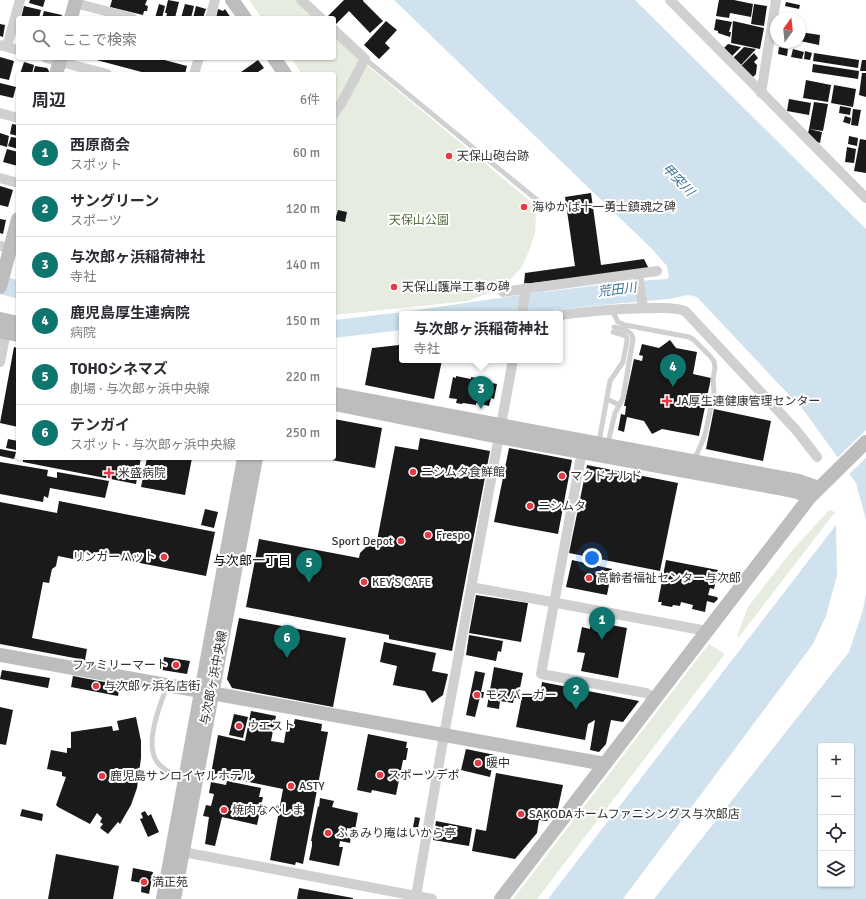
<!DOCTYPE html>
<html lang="ja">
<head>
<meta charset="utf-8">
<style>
  body { margin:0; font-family:Signika,"Noto Sans JP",sans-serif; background:#f2f2f3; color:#2b2b33 }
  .controls { position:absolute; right:12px; bottom:12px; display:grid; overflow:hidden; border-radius:4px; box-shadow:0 1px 3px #0004 }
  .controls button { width:36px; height:36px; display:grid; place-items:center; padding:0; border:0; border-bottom:1px solid #e1e1e2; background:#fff; color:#2b2b33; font:20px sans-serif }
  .compass { position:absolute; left:770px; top:12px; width:36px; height:36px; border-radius:50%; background:#fff; box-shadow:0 1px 3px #0004; rotate:15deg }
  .you { position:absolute; left:592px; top:558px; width:14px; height:14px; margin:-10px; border:3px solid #fff; border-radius:50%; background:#1a73e8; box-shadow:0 0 0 6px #1a73e833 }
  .badge { display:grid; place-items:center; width:26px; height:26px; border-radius:50%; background:#0f766e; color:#fff; font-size:13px; font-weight:700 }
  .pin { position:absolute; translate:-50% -33px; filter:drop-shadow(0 1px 2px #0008) }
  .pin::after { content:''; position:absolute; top:21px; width:14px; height:12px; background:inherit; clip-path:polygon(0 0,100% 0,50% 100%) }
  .popup { position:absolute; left:399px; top:311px; width:164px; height:52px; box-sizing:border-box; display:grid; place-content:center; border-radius:4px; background:#fff; filter:drop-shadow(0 1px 3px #0005); font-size:13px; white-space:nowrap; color:#7c7c81 }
  .popup b { font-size:15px; color:#2b2b33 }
  .popup::after { content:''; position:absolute; left:50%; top:100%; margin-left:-8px; border:8px solid transparent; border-top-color:#fff }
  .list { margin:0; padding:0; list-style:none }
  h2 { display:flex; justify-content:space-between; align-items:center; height:52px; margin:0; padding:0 16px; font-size:17px }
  h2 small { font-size:13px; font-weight:400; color:#7c7c81 }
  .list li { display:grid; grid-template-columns:26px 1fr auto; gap:12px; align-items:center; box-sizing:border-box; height:56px; padding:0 16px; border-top:1px solid #e1e1e2 }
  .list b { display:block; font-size:15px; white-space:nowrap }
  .list p { margin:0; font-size:13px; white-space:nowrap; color:#7c7c81 }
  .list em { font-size:13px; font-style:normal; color:#7c7c81 }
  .icon { flex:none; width:22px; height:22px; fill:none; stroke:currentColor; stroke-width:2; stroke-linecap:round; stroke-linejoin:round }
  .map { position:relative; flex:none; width:866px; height:899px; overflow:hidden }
  .search { position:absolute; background:#fff; box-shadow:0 1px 3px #0004; left:16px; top:16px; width:320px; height:44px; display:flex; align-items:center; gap:10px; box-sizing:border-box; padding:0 14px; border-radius:4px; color:#7c7c81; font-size:15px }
  .panel { position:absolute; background:#fff; box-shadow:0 1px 3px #0004; left:16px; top:72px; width:320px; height:388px; border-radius:4px }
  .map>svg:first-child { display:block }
  .green { fill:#e6ecdf }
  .water { fill:#cfe2ee; fill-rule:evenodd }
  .pier { fill:#fff }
  .building { fill:#1a1a1a }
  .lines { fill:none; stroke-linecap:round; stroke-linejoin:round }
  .lane { stroke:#d0d0d0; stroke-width:5 }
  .street { stroke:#d0d0d0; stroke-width:10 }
  .secondary { stroke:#bdbdbd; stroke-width:14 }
  .poi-dot { fill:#e63946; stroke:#fff; stroke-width:1.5 }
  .labels { text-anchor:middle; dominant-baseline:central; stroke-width:4; stroke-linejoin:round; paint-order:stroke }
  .poi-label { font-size:12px; fill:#333; stroke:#fff; text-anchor:start }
  .park-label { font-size:12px; fill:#56703f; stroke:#fff }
  .street-label { font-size:12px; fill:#333; stroke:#fff }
  .water-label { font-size:13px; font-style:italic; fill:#3f7597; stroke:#fff }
  .neighbourhood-label { font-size:13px; fill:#000; stroke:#fff }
</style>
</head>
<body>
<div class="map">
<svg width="866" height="899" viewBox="0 0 866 899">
  <rect width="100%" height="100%" fill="#fff"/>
  <path class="green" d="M249,0H296L315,18H262Z
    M334,36L356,56L530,201L536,215L535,233L529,251L522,267L513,277L498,289L468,301L334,315V136L336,130L334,126V74H302L291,58H334Z
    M829,510L835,512L739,637L737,636L748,607L790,553Z
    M709,644L725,654L537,899H513Z"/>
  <path class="water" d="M394,0H635L866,229V520L856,483L805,412L697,297L688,295L669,299L590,306L527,314H402V330L334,338V320L403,312L534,293L626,282L667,279L669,277L667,266L651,248Z
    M0,276L18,280V299L0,294Z
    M836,525L837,575L826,616L813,644L623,899H548Z
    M866,593V899H654L849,652L863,610ZM821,746H851V884H821Z"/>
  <path class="pier" d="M866,430V458L848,475L836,459Z"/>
  <path class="building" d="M30,0H45L43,7L29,3Z
    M112,0H147L145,5L148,6L147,11H144L143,15L110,7Z
    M168,0L179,2L175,18H166L167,13H165Z
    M344,0H363V1L383,21L370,33L349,11L335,25L334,18L327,17Z
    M719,0H734L753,4L751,17L730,13L729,18L716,16Z
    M786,2L800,5L799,9L785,6Z
    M159,4L165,6L162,18H155Z
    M185,4L194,6L191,18H181Z
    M754,4L767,6L764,26L751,24Z
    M24,6L41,10L39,18H21Z
    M196,6L206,9L203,18H193Z
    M218,9L223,11L225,9L231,18H216Z
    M44,11L62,15L61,18H42Z
    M716,19L732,22L729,32H731L730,37L718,33V31L714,30Z
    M386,21L397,30L385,43L390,48L379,59L364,45Z
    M733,21L764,28L760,49L731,43Z
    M0,24L5,25L3,37L0,36Z
    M800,32L820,35L819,45L800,41Z
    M728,44L741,47L732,56L724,48Z
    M744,47L756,49L741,65L733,58Z
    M779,47L788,49L787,56L778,54Z
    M793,49L804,52L802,59L791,57Z
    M805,51L812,53L810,60L804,59Z
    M754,53L758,58L754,62L757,65L756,74L753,77L741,66Z
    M814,53L859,60L858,68L813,61Z
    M0,57L14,61L9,80L0,78Z
    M89,58H157L187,66L185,74H149Z
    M258,60L264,68L255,74H243L241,72Z
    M862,60H866V71H860Z
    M24,62L34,65L32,74H20Z
    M813,64L859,71L858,79L812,72Z
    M35,66L47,68L49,71L48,74H33Z
    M862,73H866V97L859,95Z
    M806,80L831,85L828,102L803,98Z
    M0,83L16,87L13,98L0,95Z
    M834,85L856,89L853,107L831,103Z
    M789,99L811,103L809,115L787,111Z
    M814,102L828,104L823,131L809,129Z
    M840,106L851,108L850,115L839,113Z
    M853,109L861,110L858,126L851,125Z
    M845,116L851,118L850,124L843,122Z
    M12,124L18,125V136L10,134Z
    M809,129L822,132L820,143L817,142L808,133Z
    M0,133L9,136L7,147L0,145Z
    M849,136L858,138L857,146L848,144Z
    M11,137L18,138V149L8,146Z
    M860,139L866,140V173L854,171Z
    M847,147L856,149L854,163L845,162Z
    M7,149L18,152V166L3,162Z
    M0,186L13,190L8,207L0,205Z
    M591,193L601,265L644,259L649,269L524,284L525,273L575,266L565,197Z
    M338,210L347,212L345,222L335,220Z
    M0,219L6,220L3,234L0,233Z
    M670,340L676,348L697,352L693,374L711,378L699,436L662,429L652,434L644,421L627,417L624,432L618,430L621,414L625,415L626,406H624L634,359L642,361L643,356L639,355L642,344L659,348Z
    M399,345H402V360H442L434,399L365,385L372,348Z
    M14,347L18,348V427L0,423Z
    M456,376L471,379V377L482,379L481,381L497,384L494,399L491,398L489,406L476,403V405L463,403L462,404L456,403L457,399L449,398L453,377L456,378Z
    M714,409L771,421L763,461L706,449Z
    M334,419L382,428L375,468L326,459L334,458Z
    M420,438L490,451L452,651L389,639V635L246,607L259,539L359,558L360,553L366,547L373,545L376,546L395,446L418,450Z
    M8,439L18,441L16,450L6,448Z
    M509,448L572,460L558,534L494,522Z
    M0,449L16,452L14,459L0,456Z
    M23,458H141L136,484L23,462Z
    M147,458H192L185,495L141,487Z
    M0,462L48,470L47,476L57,478V472L109,481L105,498L50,488L48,498L44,496L43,502L0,494Z
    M587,465L678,483L660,571L569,553Z
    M59,501L215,532L206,576L84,552L83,561L58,556L56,566L52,569L49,583L43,582L32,638L87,649L85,660L0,644V502L57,513Z
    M205,509L218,512L214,528L201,525Z
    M572,560L612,569L607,595L566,587Z
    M666,560L718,570L714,589L710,588L708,595L717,597L718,599L714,603L707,601L705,612L692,609L693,605L681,602L680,606L673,605L672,607L661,605L662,602H658Z
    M476,595L528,603L521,642L469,633Z
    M239,618L346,638L333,707L232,688L227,679Z
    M591,621L627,628L618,678L581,671L585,653L577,652L582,627L590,629Z
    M469,635L503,641L501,652L498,651L496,661L466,655Z
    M384,642L436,653L432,671L448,674L443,695L432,703L425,691L393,685L397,666L380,662Z
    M164,657L190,661L187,674L162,670Z
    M494,667L523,673L518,698H514L513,703L500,701L499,709L487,707Z
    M2,670L50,678L48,688L0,679Z
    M475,671L485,673L481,692H484L483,698L480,697L475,717L466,715Z
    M73,676L120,685L118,696L71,687Z
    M542,682L639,701L623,722L611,720L606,744L599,752L590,750L595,720L588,724L585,740L516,727L523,692L540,696Z
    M0,707L13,710L6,745L0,744Z
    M251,711L276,716L271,741L284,743L287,724L293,726L295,719L322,724L321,731L328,732L303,864L296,862L295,865L270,860L283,789L211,774L218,735L245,741Z
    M234,714L248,717L243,738L229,735Z
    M136,717L141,741V758L137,788L131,805L120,824L118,822L108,834L100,828L103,824L100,822L102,818L97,813L90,824L58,807L56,805L66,777L62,776V772L47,769L51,750L67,753V748H71V732L112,726L113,731L119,730L117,721Z
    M368,734L407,742L406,748H408L406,760H403L396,795L372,790L371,793L357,790Z
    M466,749L495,755L490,777L461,770Z
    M496,773L563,785L558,808L547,821L539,820L537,833L515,859L472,851L476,829L486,831Z
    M227,781L261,788L259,797H263L257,825L222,817L215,846L205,844L209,817L203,816L206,805L211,806L214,794L209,793L211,782L226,785Z
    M320,798L334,801L332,807L358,813L355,830L347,828V831L344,830L343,835L351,836L350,843L340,841L339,847H343L339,866L309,860L312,846V841H311L318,806L319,807Z
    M22,809L43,814L42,821L20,816Z
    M145,811L148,816L151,814L159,832L148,837L140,819L143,818L141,813Z
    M415,817L420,818L418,828L413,827Z
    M436,821L472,828L469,846L433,840Z
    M56,854L119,866L113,899H48Z
    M133,868L153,872L149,894L141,892L142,883L131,881Z
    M299,888L353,898V899H297Z"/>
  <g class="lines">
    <path class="lane" d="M365,59L537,200
      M612,310L618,322L625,325L689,337L694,340L709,355L714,361L715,368L713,379L714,392L705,435L697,454L692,458
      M607,399L619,405
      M599,442L610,381L623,362L627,341V338L624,335L613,332
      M608,443L615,413L623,398L633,339C632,330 622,329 614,327
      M167,686C160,705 144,743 157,762C163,770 174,775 183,780"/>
    <path class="street" d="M301,0L321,18
      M670,0L866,198
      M75,3L132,18
      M210,18L215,0
      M334,30L365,59L342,102L334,114
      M0,45L18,50
      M7,47L20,0
      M46,58L107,74
      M194,74L199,58
      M761,93L776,0
      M0,113L18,118
      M0,178L18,183
      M0,246L18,250
      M638,274L643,308
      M503,292L657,271
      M522,314L526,288
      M560,315C591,311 623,308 655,308C665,308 676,307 685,311L797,431L817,457
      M0,362L6,332
      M582,451L541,674L646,693L655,699
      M471,587L707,631
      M178,851L432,899
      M416,896L444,735L513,360"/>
    <path class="secondary" d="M232,0L245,18
      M71,18L76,0
      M274,58L285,74
      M56,74L61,58
      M0,287L18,219
      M0,319L18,323
      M0,331L18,335
      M334,394L799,481L819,488
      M334,404L499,437L778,488L797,492L810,497
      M0,655L605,764
      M163,899L244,458
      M174,899L256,458
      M501,899L810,497L866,442"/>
  </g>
  <g class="poi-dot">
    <circle cx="449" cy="156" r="4"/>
    <circle cx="524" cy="207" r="4"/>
    <circle cx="394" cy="287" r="4"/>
    <path d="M665 395h4v4h4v4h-4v4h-4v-4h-4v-4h4z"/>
    <circle cx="413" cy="472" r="4"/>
    <path d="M107 467h4v4h4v4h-4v4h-4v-4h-4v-4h4z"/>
    <circle cx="562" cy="476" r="4"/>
    <circle cx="530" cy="506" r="4"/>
    <circle cx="428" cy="535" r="4"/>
    <circle cx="401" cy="541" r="4"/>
    <circle cx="164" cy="557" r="4"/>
    <circle cx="589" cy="578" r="4"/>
    <circle cx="364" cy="582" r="4"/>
    <circle cx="176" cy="665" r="4"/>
    <circle cx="96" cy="686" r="4"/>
    <circle cx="477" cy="695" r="4"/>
    <circle cx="239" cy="726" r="4"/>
    <circle cx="478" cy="763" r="4"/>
    <circle cx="380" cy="775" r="4"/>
    <circle cx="102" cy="776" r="4"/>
    <circle cx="291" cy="786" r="4"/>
    <circle cx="224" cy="810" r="4"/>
    <circle cx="521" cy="814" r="4"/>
    <circle cx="328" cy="833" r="4"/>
    <circle cx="144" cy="882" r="4"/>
  </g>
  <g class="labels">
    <g class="poi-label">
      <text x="457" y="156">天保山砲台跡</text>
      <text x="532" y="207">海ゆかば十一勇士鎮魂之碑</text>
      <text x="402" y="287">天保山護岸工事の碑</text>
      <text x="676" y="401">JA厚生連健康管理センター</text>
      <text x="421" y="472">ニシムタ食鮮館</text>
      <text x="118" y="473">米盛病院</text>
      <text x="570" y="476">マクドナルド</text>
      <text x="538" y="506">ニシムタ</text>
      <text x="436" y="535">Frespo</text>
      <text x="393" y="541" text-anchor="end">Sport Depot</text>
      <text x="156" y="557" text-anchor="end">リンガーハット</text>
      <text x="597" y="578">高齢者福祉センター与次郎</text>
      <text x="372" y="582">KEY'S CAFE</text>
      <text x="168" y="665" text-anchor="end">ファミリーマート</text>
      <text x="104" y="686">与次郎ヶ浜名店街</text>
      <text x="485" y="695">モスバーガー</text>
      <text x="247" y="726">ウエスト</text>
      <text x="486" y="763">暖中</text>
      <text x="388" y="775">スポーツデポ</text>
      <text x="110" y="776">鹿児島サンロイヤルホテル</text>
      <text x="299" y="786">ASTY</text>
      <text x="232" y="810">焼肉なべしま</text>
      <text x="529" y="814">SAKODAホームファニシングス与次郎店</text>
      <text x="336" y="833">ふぁみり庵はいから亭</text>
      <text x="152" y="882">満正苑</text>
    </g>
    <g class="park-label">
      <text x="419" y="220">天保山公園</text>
    </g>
    <g class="street-label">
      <text transform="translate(214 678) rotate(-79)">与次郎ヶ浜中央線</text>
    </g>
    <g class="water-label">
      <text transform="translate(678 180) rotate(46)">甲突川</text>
      <text transform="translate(617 290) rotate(-7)">荒田川</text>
    </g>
    <g class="neighbourhood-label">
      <text x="252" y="561">与次郎一丁目</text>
    </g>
  </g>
</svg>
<div class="controls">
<button>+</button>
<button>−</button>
<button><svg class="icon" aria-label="locate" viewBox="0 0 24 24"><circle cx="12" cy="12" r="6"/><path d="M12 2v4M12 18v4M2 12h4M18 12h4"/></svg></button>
<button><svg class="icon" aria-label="layers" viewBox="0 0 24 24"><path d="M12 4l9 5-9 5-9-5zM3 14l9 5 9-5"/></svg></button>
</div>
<svg class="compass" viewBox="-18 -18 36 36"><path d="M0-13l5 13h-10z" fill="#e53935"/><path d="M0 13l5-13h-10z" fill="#7c7c81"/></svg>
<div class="you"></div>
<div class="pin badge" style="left:602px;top:640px">1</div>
<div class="pin badge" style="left:576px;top:710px">2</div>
<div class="pin badge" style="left:481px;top:409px">3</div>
<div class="popup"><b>与次郎ヶ浜稲荷神社</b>寺社</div>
<div class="pin badge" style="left:673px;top:387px">4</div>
<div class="pin badge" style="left:309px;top:583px">5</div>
<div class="pin badge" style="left:287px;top:658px">6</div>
<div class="search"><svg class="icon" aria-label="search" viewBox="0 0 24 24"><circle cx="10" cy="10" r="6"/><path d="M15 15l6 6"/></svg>ここで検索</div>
<section class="panel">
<h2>周辺<small>6件</small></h2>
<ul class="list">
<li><span class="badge">1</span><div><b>西原商会</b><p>スポット</p></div><em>60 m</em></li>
<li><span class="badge">2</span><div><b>サングリーン</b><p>スポーツ</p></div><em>120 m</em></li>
<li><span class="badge">3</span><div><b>与次郎ヶ浜稲荷神社</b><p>寺社</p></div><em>140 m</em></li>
<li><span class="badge">4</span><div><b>鹿児島厚生連病院</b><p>病院</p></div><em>150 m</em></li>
<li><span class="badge">5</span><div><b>TOHOシネマズ</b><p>劇場 · 与次郎ヶ浜中央線</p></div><em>220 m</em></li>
<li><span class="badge">6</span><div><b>テンガイ</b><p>スポット · 与次郎ヶ浜中央線</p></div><em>250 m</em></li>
</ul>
</section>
</div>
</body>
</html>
